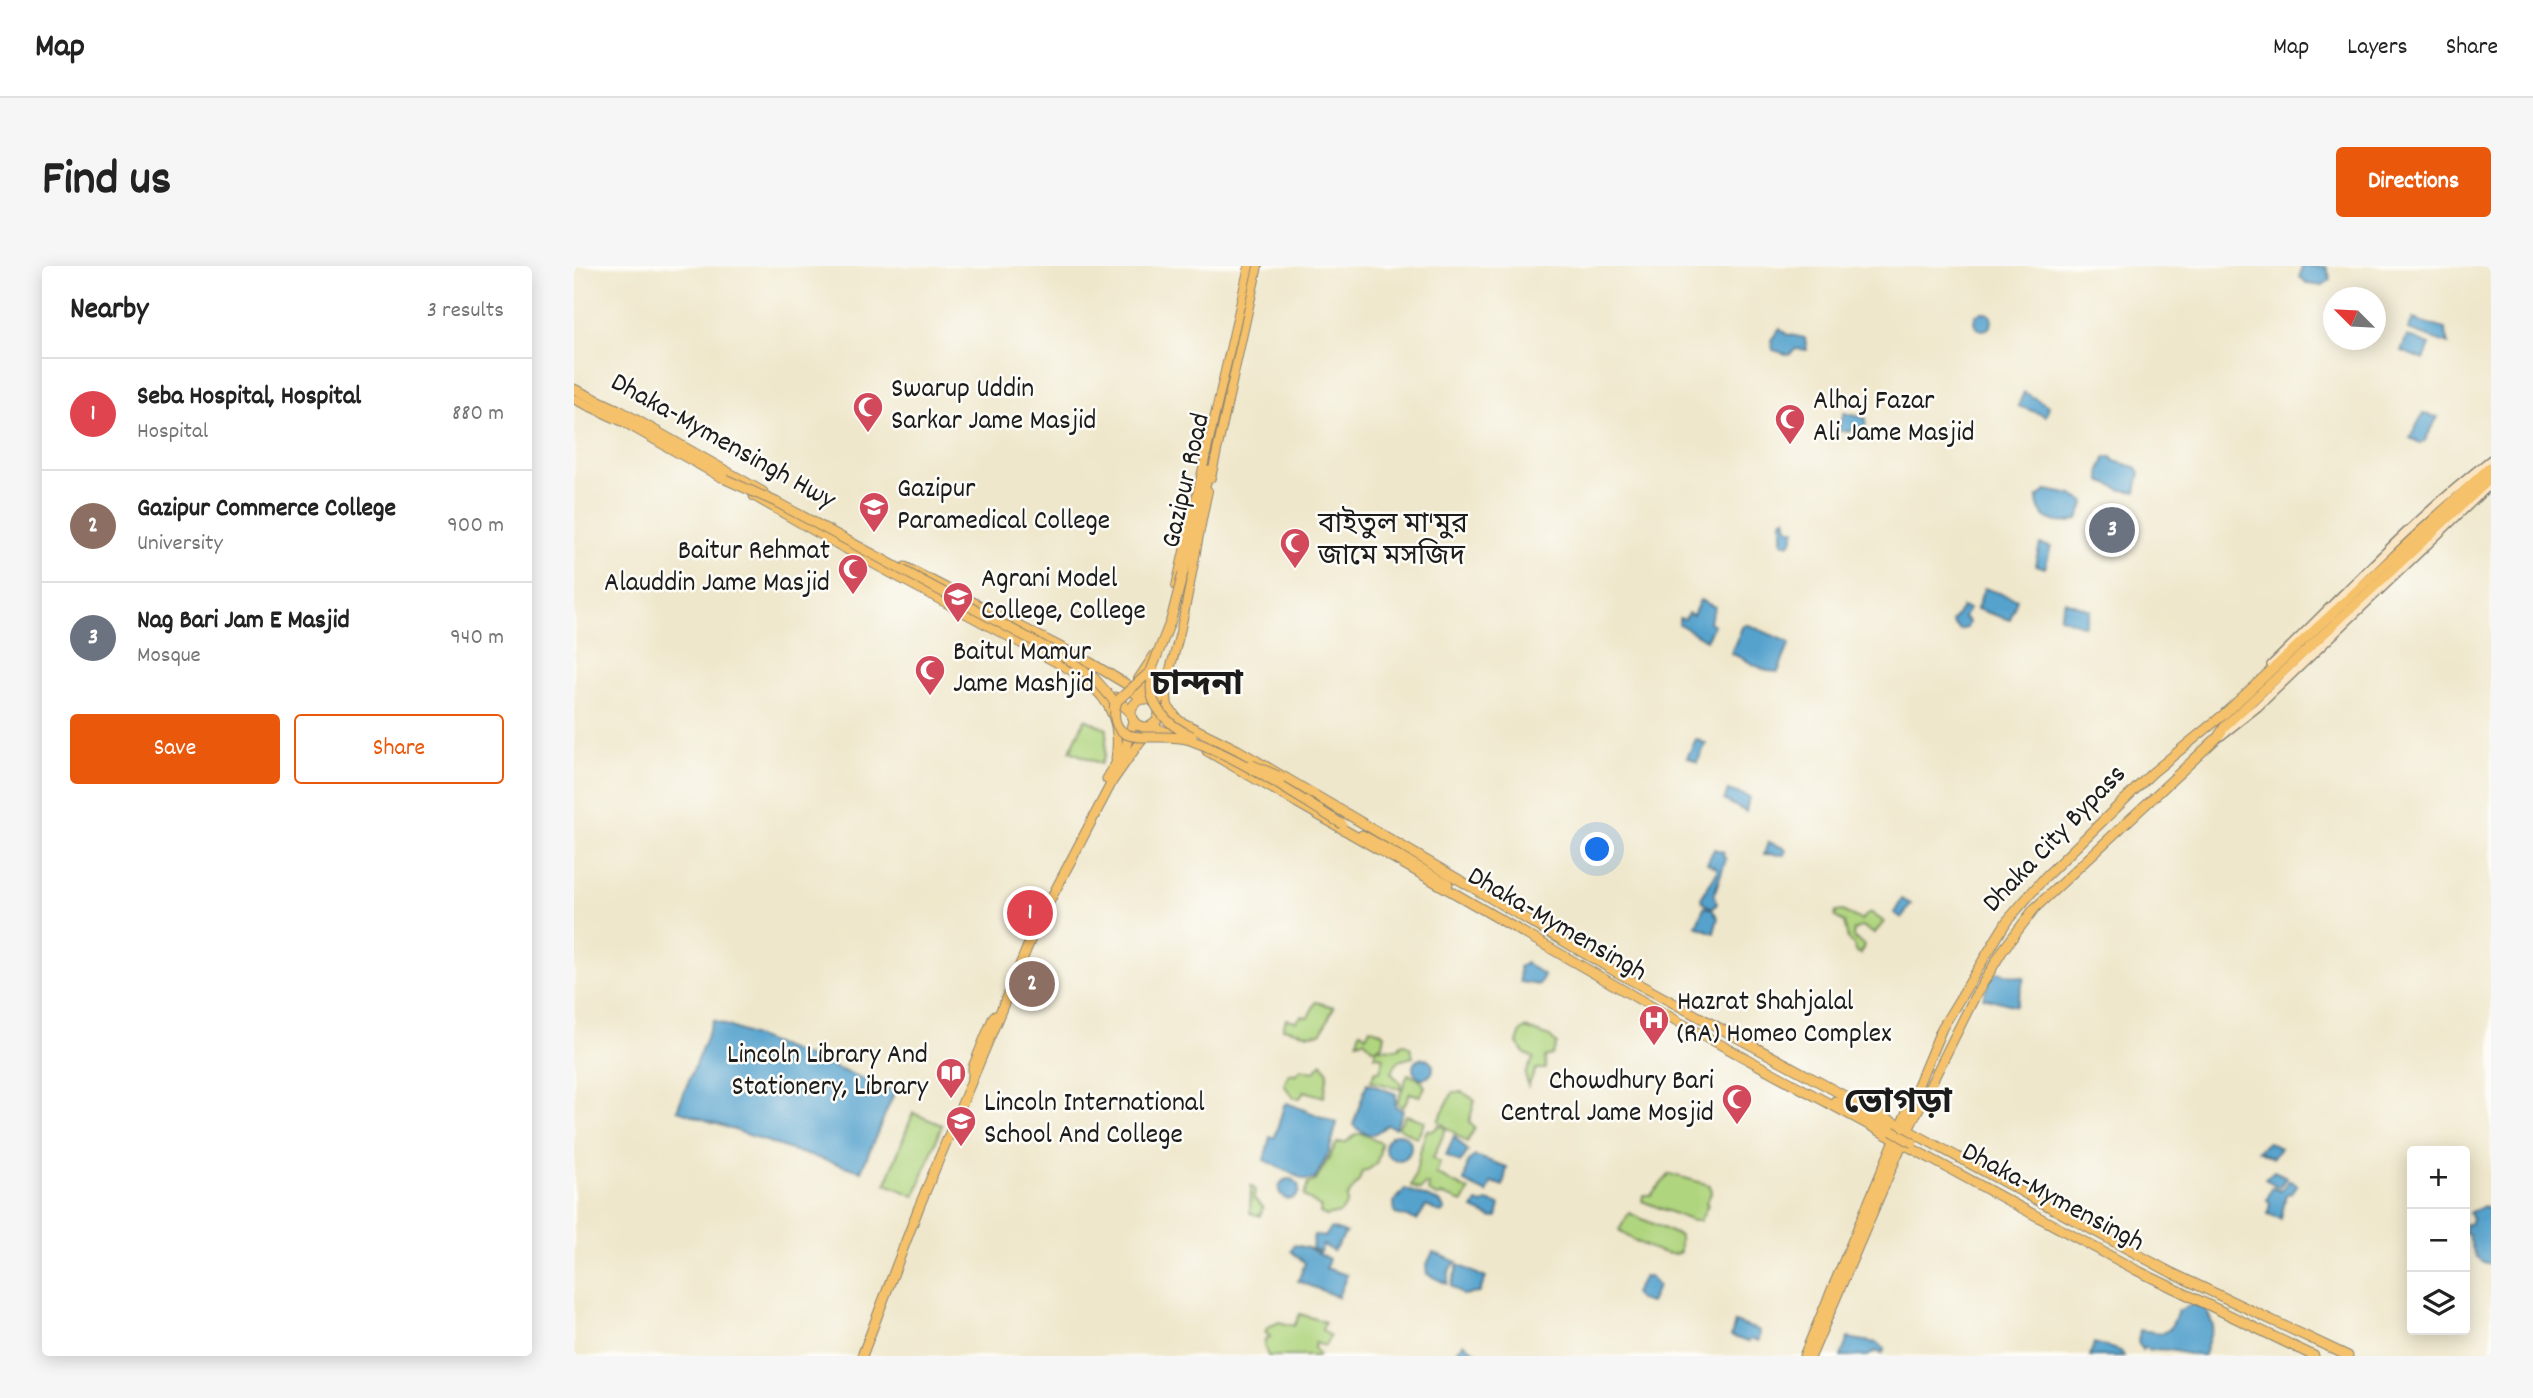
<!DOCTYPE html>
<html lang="en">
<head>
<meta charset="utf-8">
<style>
  body { margin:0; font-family:Dekko,"Noto Sans Bengali",sans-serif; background:#f6f6f6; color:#222 }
  .controls { position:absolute; right:21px; bottom:21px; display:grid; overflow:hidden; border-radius:7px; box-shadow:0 4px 18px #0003 }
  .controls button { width:63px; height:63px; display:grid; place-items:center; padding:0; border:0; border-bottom:2px solid #e0e0e0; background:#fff; color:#222; font:35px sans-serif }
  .compass { position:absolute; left:1749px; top:21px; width:63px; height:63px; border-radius:50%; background:#fff; box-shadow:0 4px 18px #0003; rotate:294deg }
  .you { position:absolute; left:1024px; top:584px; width:24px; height:24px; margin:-18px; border:5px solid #fff; border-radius:50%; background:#1a73e8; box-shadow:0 0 0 10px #1a73e833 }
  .badge { display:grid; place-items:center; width:46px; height:46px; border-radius:50%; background:#ea580c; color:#fff; font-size:23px; font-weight:700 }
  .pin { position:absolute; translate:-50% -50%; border:4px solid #fff; box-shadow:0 2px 7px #0006 }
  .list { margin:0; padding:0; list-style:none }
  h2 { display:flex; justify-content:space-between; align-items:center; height:91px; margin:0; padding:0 28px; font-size:30px }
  h2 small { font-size:23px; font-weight:400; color:#767676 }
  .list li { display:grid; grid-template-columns:46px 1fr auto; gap:21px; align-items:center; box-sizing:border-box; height:112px; padding:0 28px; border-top:2px solid #e0e0e0 }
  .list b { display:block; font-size:26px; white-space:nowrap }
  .list p { margin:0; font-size:23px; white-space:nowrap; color:#767676 }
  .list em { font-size:23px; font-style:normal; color:#767676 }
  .actions { display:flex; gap:14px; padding:21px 28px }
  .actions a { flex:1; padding:16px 0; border:2px solid #ea580c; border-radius:7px; text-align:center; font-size:24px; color:#ea580c }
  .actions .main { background:#ea580c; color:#fff }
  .icon { flex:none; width:38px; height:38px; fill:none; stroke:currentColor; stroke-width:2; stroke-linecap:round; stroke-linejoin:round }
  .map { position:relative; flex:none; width:1917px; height:1090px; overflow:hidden; border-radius:7px }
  header { display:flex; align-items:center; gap:42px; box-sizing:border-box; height:98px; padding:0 35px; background:#fff; border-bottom:2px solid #e0e0e0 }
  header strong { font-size:33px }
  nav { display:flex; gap:38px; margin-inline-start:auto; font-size:24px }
  .intro { display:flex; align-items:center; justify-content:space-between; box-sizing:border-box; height:168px; padding:0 42px }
  h1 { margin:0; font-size:49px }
  .button { padding:18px 32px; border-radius:7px; background:#ea580c; color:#fff; font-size:24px; font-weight:700 }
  main { display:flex; gap:42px; padding:0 42px }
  aside { flex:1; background:#fff; border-radius:7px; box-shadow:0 4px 18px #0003 }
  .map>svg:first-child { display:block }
  .green { fill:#b0d57f; stroke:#66784e; stroke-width:2 }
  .water { fill:#54a2cd; stroke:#385f74; stroke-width:2 }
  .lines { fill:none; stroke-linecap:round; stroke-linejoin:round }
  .secondary-casing { stroke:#868274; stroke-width:10 }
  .primary-casing { stroke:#868274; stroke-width:10 }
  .highway-casing { stroke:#868274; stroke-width:11 }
  .secondary { stroke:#fbe6c4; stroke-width:7 }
  .primary { stroke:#f5c16b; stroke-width:8 }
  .highway { stroke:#f5c16b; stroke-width:9 }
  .highway-bridge-casing { stroke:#868274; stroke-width:11; stroke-linecap:butt }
  .highway-bridge { stroke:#f5c16b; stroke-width:9 }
  .labels { text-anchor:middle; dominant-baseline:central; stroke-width:5; stroke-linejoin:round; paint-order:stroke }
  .poi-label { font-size:28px; fill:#1c1c1c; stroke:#fdfcf7; text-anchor:start }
  .street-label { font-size:28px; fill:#1c1c1c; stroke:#fdfcf7 }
  .district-label { font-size:35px; font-weight:bold; fill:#1c1c1c; stroke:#fdfcf7 }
</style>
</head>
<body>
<header>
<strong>Map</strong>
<nav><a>Map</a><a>Layers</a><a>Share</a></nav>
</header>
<div class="intro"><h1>Find us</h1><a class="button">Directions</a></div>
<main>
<aside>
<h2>Nearby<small>3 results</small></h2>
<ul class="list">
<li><span class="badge" style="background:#e0444e">1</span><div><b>Seba Hospital, Hospital</b><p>Hospital</p></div><em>880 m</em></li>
<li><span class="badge" style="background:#8d6e63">2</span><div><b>Gazipur Commerce College</b><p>University</p></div><em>900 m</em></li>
<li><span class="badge" style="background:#6b7280">3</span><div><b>Nag Bari Jam E Masjid</b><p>Mosque</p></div><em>940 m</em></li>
</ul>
<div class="actions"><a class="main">Save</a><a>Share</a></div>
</aside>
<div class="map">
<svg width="1917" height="1090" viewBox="0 0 1917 1090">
  <rect width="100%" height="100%" fill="#fdfcf7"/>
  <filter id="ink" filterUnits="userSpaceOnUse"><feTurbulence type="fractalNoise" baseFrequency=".0143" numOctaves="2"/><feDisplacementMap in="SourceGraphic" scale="14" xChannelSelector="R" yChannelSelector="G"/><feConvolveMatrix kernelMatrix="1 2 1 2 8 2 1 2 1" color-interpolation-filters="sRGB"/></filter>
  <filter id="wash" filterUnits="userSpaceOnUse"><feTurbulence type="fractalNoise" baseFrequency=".00686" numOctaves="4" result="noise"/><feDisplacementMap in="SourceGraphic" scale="28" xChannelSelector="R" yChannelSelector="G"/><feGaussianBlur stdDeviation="1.57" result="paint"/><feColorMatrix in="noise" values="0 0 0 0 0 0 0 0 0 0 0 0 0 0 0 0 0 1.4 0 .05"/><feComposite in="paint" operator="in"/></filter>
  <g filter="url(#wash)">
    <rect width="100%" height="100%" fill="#efe7cb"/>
    <path class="green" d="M511,453L533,463L531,488L527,498L496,485Z
      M1268,645L1287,654L1296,646L1310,656L1300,668L1288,660L1280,664L1279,671L1290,679L1287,688L1281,685L1280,679L1274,674L1270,656L1261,651L1262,646Z
      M742,736L760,741L747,767L735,768L709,762L712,753L723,755L727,750L734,751Z
      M796,762L811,768L809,779L799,783L790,774L783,776L786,765L792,770Z
      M951,762L976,771L983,778L978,789L971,791L972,803H962L954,820L951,808L960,792L950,787L943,777L947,765Z
      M829,777L836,781L839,791L824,795L817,807L826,816L827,823L797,815L801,805H806L810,791L801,790L802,782L824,783Z
      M748,797L754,806L750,831L730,825L726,832H720L710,819L715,807L722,808L727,803L740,806Z
      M834,808L847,814L851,821L846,830L836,827L829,842L823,837Z
      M879,826H888L901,834L895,856L901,862L893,876L864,855Z
      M339,847L368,859L341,930L312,918Z
      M832,849L851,855L843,872L824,861Z
      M865,859L872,863L859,892L866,896L862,908L895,925L889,936L869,929L863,930L854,925L855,919L851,918L846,924L837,920C846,901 844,883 853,864L859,865Z
      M782,868H789L807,877C804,895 805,900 788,906L785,915L773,931V938L766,947L752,950L746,947L747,942L730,930L734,917L742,915L763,877L772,876Z
      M1096,908L1136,919L1137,927L1132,937L1134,939L1126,955H1119L1068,935L1069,929H1077Z
      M677,920L681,923L680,933L689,941L686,950L676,947Z
      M1055,947L1106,970V986C1095,995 1054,972 1045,964Z
      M726,1048L751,1056L748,1064L756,1070L751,1080L741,1077L740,1082L745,1090H694L690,1080L691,1073L696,1071L691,1066L694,1061L705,1056L720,1060Z"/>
    <path class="water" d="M1728,0L1752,1L1757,13L1748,20L1734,18L1726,11Z
      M1400 55a9 9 0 1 1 18 0a9 9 0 1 1-18 0Z
      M1839,53L1871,63L1875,78L1834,64Z
      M1206,62L1212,68L1231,72L1233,84L1222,83L1215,89L1199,84L1197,74Z
      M1833,70L1856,79L1850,94L1827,85Z
      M1450,126L1475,140L1472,150L1444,140Z
      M1270,147L1292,152L1291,164L1264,165Z
      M1849,148L1864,151L1850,176L1846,177L1836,172Z
      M1532,191H1538L1540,195L1562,201L1566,207L1562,226L1548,224L1527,215L1526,204Z
      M1473,224L1498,229L1511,236L1504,253C1487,261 1463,255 1463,232Z
      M1212,251L1214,262L1221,264L1218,275L1214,278L1208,277V254Z
      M1466,278L1477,281L1471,302L1461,299Z
      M1410,322L1443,333L1436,354L1403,343Z
      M1126,334L1141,341L1135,356L1140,359L1132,374L1105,358V352L1111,353L1114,347L1119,349Z
      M1491,335L1516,344L1510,360L1485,351Z
      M1388,341L1395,343L1390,351L1395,356L1393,362L1386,364L1378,356Z
      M1169,359H1175L1216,377L1204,406L1193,405L1157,387Z
      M1122,473L1132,478L1123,496L1113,491Z
      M1154,524L1175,531L1172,546L1150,534Z
      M1194,576L1212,583L1211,589L1190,588Z
      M1140,583L1150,586L1149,590L1152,593L1140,629L1143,638L1139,642L1130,638L1127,632L1143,606V602L1133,597Z
      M1328,633L1337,638L1328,652L1320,647Z
      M1130,641L1138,643L1144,652L1140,667L1122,660Z
      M952,697L970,709L965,719L946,716L945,701Z
      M1423,706L1450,712L1442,740L1409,731L1416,713Z
      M139,754L321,825L287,905L220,885L103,844Z
      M839 802a10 10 0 1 1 20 0a10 10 0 1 1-20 0Z
      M793,817L822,828L821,840L829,845L821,862L813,859C800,870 794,873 779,859Z
      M713,837L763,857L755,886L741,913L731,914L690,894L696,871H701L710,839Z
      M811 881a13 13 0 1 1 26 0a13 13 0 1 1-26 0Z
      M880,870L894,885L886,897L872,889Z
      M1694,876L1706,882L1699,892L1684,884Z
      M901,890L933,901L929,920L918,916L913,927L890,916L894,895Z
      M1700,905L1713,911L1705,921L1691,913Z
      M705 923a10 10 0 1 1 20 0a10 10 0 1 1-20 0Z
      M1715,914L1723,919L1718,927L1712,928L1707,953L1694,948L1696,936L1693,934L1698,921L1707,925Z
      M831,923L866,936L871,944L867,947L852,940L843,954L821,948L820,936Z
      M913,935L926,939L923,951L918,952L899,943L903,936L909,938Z
      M1908,940L1915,942L1917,950V999C1899,992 1899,987 1895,969L1891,968V958H1896L1898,952L1895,947Z
      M757,962L772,967L759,985L749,979L746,986L738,982L740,969L751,971Z
      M720,979L734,982L755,993L752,1002L773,1009L764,1031L724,1015L731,997L717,985Z
      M859,986L883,996L876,1002L873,1018L853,1008L852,1000Z
      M884,999L912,1012L905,1027L888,1029L877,1020Z
      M1070,1011H1076L1084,1020L1076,1037L1065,1034L1060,1027Z
      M1619,1038L1632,1043L1639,1059L1630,1089C1609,1090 1596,1080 1575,1085L1571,1081L1568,1084L1564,1076L1566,1064L1588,1067L1596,1063L1604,1045Z
      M1161,1056L1186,1065L1185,1075L1178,1073L1174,1076L1157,1070Z
      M1274,1072L1303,1077L1311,1083L1308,1088L1302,1085L1294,1090H1267Z
      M890,1077L903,1087L901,1090H878Z
      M1520,1077L1547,1085L1550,1090H1516Z"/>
  </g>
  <g filter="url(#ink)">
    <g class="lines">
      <g class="secondary-casing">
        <path id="secondary" d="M1697,399C1769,329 1837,255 1917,193
          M1647,470L1684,441L1917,218"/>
      </g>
      <g class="primary-casing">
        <path id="primary" d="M637,212L684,0
          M602,320L675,0
          M564,413L580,389
          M592,420L594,440L604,453
          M567,433L571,409
          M583,440C611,372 618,296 634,225"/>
      </g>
      <g class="highway-casing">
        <path id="highway" d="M0,123L45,144L189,226
          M0,133L50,156L147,211
          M180,230L267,280L521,417
          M331,301L517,397L552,418L567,433
          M609,307L635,205
          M513,416C539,436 547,461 542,493
          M541,431L557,447
          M557 447a14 14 0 1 1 28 0a14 14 0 1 1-28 0Z
          M589,447L664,484L1044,707L1247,817L1598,1007L1774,1090
          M633,485L1103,755L1562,1004L1740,1090
          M533,513L552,480L559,455
          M788,569L874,618
          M399,810V801L420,750
          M1261,835L1318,865
          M288,1090L345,941L461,663L539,514L577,460L605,471
          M1230,1090L1368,762L1433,655L1471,611L1578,507L1649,449L1917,200
          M1237,1090L1334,864L1400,732L1429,684L1460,643L1644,471L1651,460L1917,212"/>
      </g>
      <use href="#secondary" class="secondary"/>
      <use href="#primary" class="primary"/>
      <use href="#highway" class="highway"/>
      <g class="highway-bridge-casing">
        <path id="highway-bridge" d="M151,213L202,236L495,394L520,412L541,436L540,443
          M609,307L597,354L577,405L543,435C539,447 539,461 552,468C567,475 594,467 616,474C669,493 720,529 768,558
          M581,406C567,434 594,460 618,470
          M678,499L709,512
          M1318,865L1339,877"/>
      </g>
      <use href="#highway-bridge" class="highway-bridge"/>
    </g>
  </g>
  <defs>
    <g id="mosque-pin" transform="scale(1.575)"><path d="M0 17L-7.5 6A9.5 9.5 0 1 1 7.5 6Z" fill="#d1495b" stroke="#fdfcf7"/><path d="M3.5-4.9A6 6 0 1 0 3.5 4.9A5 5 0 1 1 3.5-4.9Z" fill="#fff"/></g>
    <g id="university-pin" transform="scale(1.575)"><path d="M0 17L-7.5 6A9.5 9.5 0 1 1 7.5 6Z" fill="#d1495b" stroke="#fdfcf7"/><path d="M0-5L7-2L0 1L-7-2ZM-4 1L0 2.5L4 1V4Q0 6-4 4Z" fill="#fff"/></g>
    <g id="hospital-pin" transform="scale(1.575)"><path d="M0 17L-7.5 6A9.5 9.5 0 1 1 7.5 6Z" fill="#d1495b" stroke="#fdfcf7"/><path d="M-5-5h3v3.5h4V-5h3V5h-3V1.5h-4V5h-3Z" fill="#fff"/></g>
    <g id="library-pin" transform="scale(1.575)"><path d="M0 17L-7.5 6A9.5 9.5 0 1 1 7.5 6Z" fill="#d1495b" stroke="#fdfcf7"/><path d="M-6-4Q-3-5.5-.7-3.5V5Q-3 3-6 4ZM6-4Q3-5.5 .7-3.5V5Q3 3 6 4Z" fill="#fff"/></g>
  </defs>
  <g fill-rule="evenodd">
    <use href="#mosque-pin" x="294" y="141"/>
    <use href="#mosque-pin" x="1216" y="153"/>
    <use href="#university-pin" x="300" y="241"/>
    <use href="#mosque-pin" x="721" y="277"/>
    <use href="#mosque-pin" x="279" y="303"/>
    <use href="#university-pin" x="384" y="331"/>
    <use href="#mosque-pin" x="356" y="404"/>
    <use href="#hospital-pin" x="1080" y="754"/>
    <use href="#library-pin" x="377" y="807"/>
    <use href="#mosque-pin" x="1163" y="833"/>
    <use href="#university-pin" x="387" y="855"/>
  </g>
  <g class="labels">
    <g class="poi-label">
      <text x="317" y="125">Swarup Uddin<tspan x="317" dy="32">Sarkar Jame Masjid</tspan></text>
      <text x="1239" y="137">Alhaj Fazar<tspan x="1239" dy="32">Ali Jame Masjid</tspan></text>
      <text x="323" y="225">Gazipur<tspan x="323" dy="32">Paramedical College</tspan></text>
      <text x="744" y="261">বাইতুল মা'মুর<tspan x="744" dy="32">জামে মসজিদ</tspan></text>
      <text x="256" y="287" text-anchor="end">Baitur Rehmat<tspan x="256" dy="32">Alauddin Jame Masjid</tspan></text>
      <text x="407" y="315">Agrani Model<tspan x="407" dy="32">College, College</tspan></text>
      <text x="379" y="388">Baitul Mamur<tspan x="379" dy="32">Jame Mashjid</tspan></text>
      <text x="1103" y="738">Hazrat Shahjalal<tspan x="1103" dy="32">(RA) Homeo Complex</tspan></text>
      <text x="354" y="791" text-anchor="end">Lincoln Library And<tspan x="354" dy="32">Stationery, Library</tspan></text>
      <text x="1140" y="817" text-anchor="end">Chowdhury Bari<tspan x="1140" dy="32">Central Jame Mosjid</tspan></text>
      <text x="410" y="839">Lincoln International<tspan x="410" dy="32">School And College</tspan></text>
    </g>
    <g class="street-label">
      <text transform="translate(148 177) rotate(29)">Dhaka-Mymensingh Hwy</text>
      <text transform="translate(614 215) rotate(-77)">Gazipur Road</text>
      <text transform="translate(1482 574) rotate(-46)">Dhaka City Bypass</text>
      <text transform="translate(982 660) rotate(30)">Dhaka-Mymensingh</text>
      <text transform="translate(1478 933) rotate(28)">Dhaka-Mymensingh</text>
    </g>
    <g class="district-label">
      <text x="623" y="421">চান্দনা</text>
      <text x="1324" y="839">ভোগড়া</text>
    </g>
  </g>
</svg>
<div class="controls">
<button>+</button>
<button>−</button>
<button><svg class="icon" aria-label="layers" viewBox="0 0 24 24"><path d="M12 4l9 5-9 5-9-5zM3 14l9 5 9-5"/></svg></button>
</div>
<svg class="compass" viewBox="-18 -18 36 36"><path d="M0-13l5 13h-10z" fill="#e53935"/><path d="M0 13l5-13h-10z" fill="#767676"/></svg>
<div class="you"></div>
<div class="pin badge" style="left:456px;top:647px;background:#e0444e">1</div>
<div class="pin badge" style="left:458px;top:718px;background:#8d6e63">2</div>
<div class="pin badge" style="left:1538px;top:264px;background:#6b7280">3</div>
</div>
</main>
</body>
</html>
